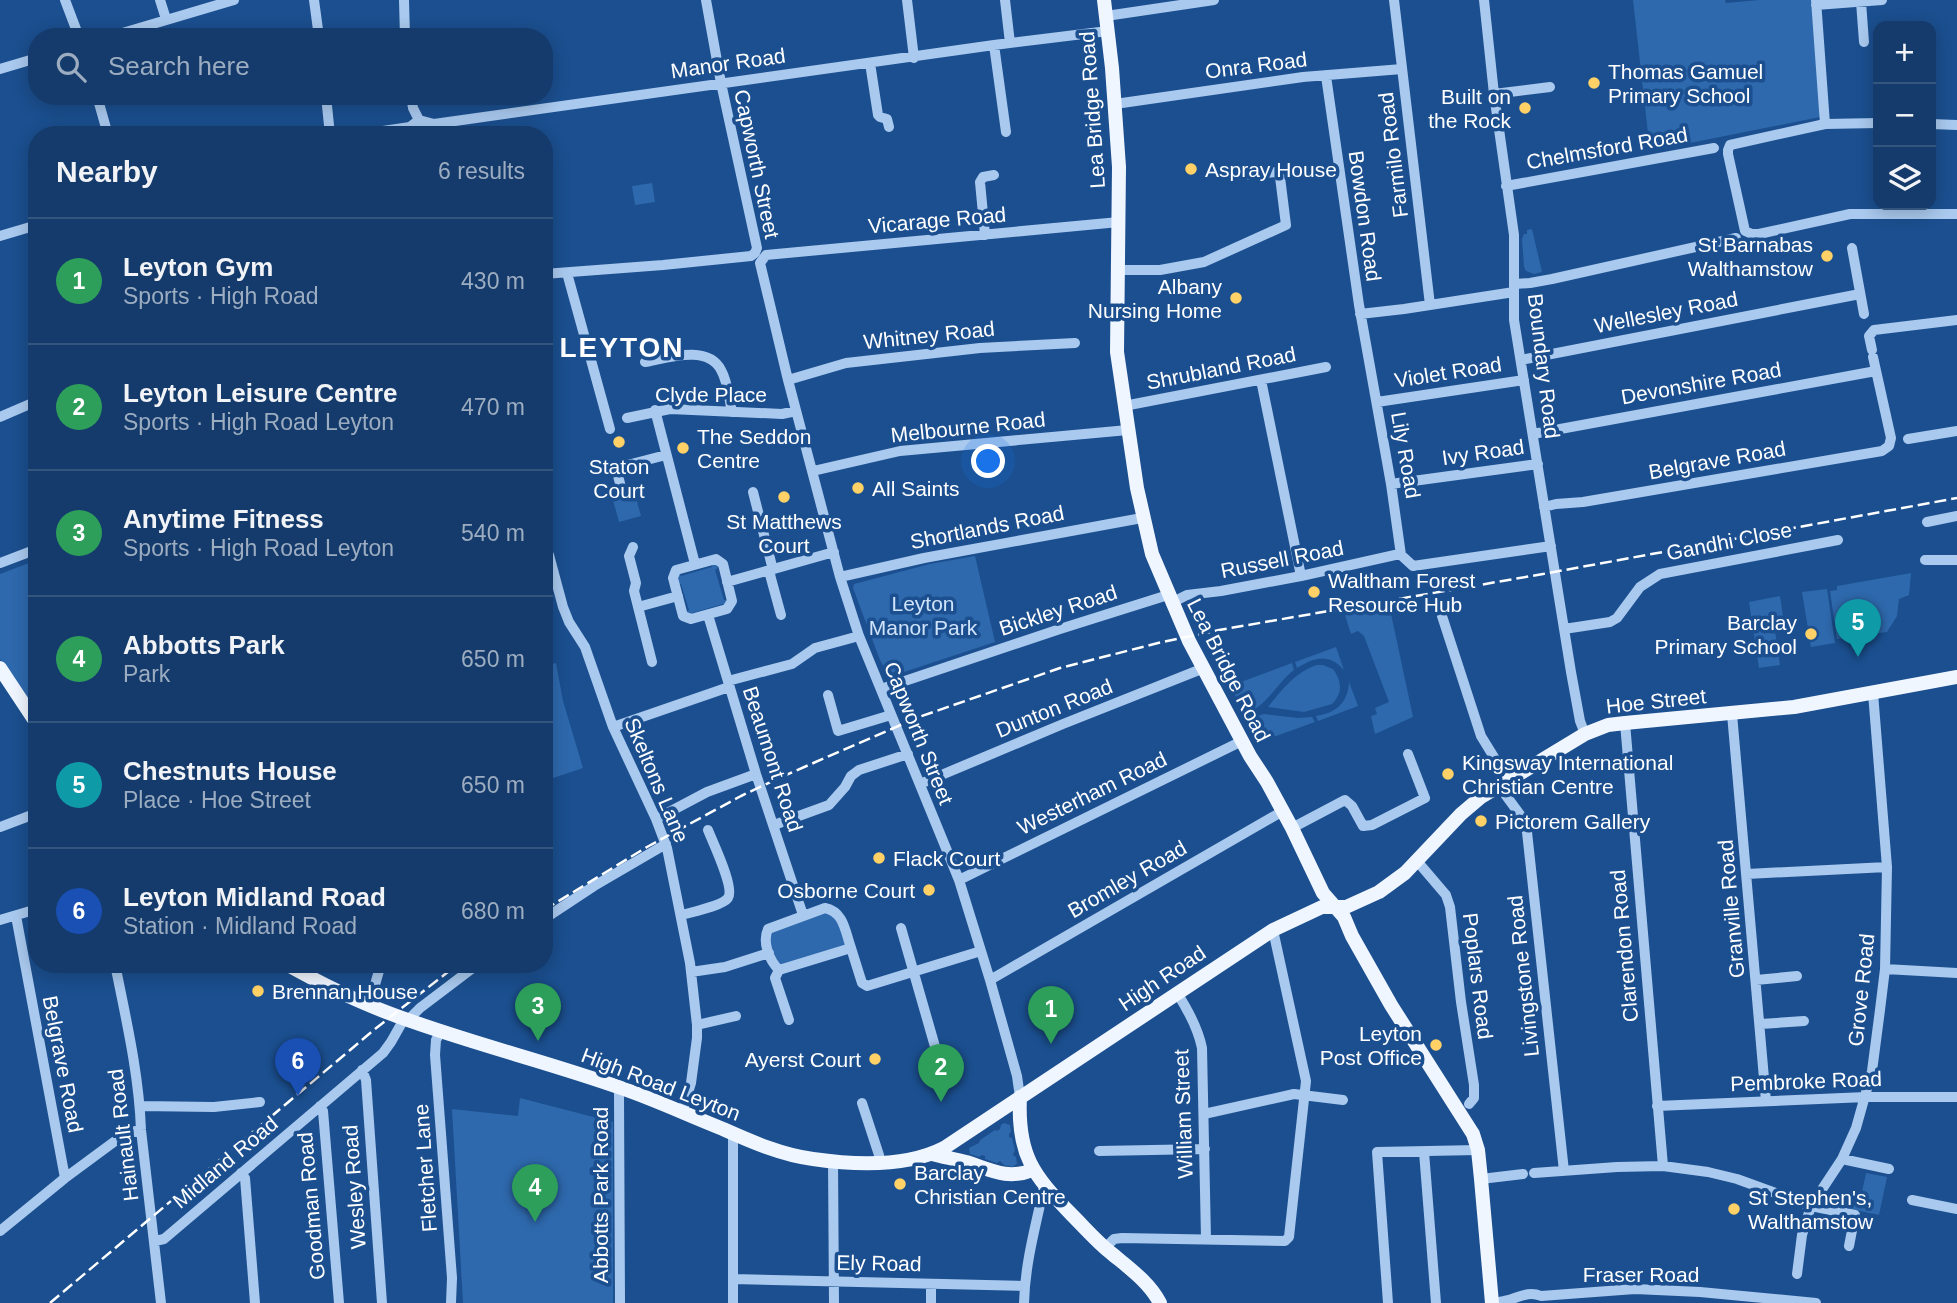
<!DOCTYPE html>
<html lang="en">
<head>
<meta charset="utf-8">
<style>
  body { margin:0; font-family:Arial,sans-serif; background:#214673; color:#f1f3f6 }
  .controls { position:absolute; right:21px; top:21px; display:grid; overflow:hidden; border-radius:14px; box-shadow:0 4px 18px #0003 }
  .controls button { width:63px; height:63px; display:grid; place-items:center; padding:0; border:0; border-bottom:2px solid #33557e; background:#143b6b; color:#f1f3f6; font:35px sans-serif }
  .you { position:absolute; left:989px; top:462px; width:24px; height:24px; margin:-18px; border:5px solid #fff; border-radius:50%; background:#1a73e8; box-shadow:0 0 0 10px #1a73e833 }
  .badge { display:grid; place-items:center; width:46px; height:46px; border-radius:50%; background:#ffd166; color:#fff; font-size:23px; font-weight:700 }
  .pin { position:absolute; translate:-50% -58px; filter:drop-shadow(0 2px 4px #0008) }
  .pin::after { content:''; position:absolute; top:37px; width:24px; height:21px; background:inherit; clip-path:polygon(0 0,100% 0,50% 100%) }
  .list { margin:0; padding:0; list-style:none }
  h2 { display:flex; justify-content:space-between; align-items:center; height:91px; margin:0; padding:0 28px; font-size:30px }
  h2 small { font-size:23px; font-weight:400; color:#9dadc1 }
  .list li { display:grid; grid-template-columns:46px 1fr auto; gap:21px; align-items:center; box-sizing:border-box; height:126px; padding:0 28px; border-top:2px solid #33557e }
  .list b { display:block; font-size:26px; white-space:nowrap }
  .list p { margin:0; font-size:23px; white-space:nowrap; color:#9dadc1 }
  .list em { font-size:23px; font-style:normal; color:#9dadc1 }
  .icon { flex:none; width:38px; height:38px; fill:none; stroke:currentColor; stroke-width:2; stroke-linecap:round; stroke-linejoin:round }
  .map { position:relative; flex:none; width:1957px; height:1303px; overflow:hidden }
  .search { position:absolute; background:#143b6b; box-shadow:0 4px 18px #0003; left:28px; top:28px; width:525px; height:77px; display:flex; align-items:center; gap:18px; box-sizing:border-box; padding:0 24px; border-radius:28px; color:#9dadc1; font-size:26px }
  .panel { position:absolute; background:#143b6b; box-shadow:0 4px 18px #0003; left:28px; top:126px; width:525px; height:847px; border-radius:28px }
  .map>svg:first-child { display:block }
  .green { fill:#2e69ad }
  .lines { fill:none; stroke-linecap:round; stroke-linejoin:round }
  .minor { stroke:#a9c9ee; stroke-width:10 }
  .major { stroke:#f0f6ff; stroke-width:14 }
  .rail { stroke:#fff; stroke-width:2.5; stroke-dasharray:12 5; stroke-linecap:butt }
  .poi-dot { fill:#ffd166; stroke:#1b4f8f; stroke-width:2.5 }
  .labels { text-anchor:middle; dominant-baseline:central; stroke-width:7; stroke-linejoin:round; paint-order:stroke }
  .street-label { font-size:21px; fill:#fff; stroke:#1b4f8f }
  .poi-label { font-size:21px; fill:#fff; stroke:#1b4f8f; text-anchor:start }
  .park-label { font-size:21px; fill:#cfe3fa; stroke:#1b4f8f }
  .district-label { font-size:28px; font-weight:bold; letter-spacing:2px; fill:#fff; stroke:#1b4f8f }
</style>
</head>
<body>
<div class="map">
<svg width="1957" height="1303" viewBox="0 0 1957 1303">
  <rect width="100%" height="100%" fill="#1b4f8f"/>
  <path class="green" d="M1633,0H1725L1726,3L1759,0H1812L1820,117L1650,151Z
    M652,183L655,202L635,205L632,186Z
    M1532,229L1542,272L1534,274L1526,271L1524,267L1522,239L1524,234H1527V230Z
    M635,494L641,516L619,522L613,500Z
    M975,556L995,642L889,677L880,660L853,588L854,584L930,564Z
    M37,560V718L0,659V574Z
    M712,564L717,565L718,568L715,570L724,600H727L724,606L723,604L692,613V615L685,612L689,610L681,584H678L679,573L681,576L712,567Z
    M1911,573L1909,595L1899,599L1897,616L1887,632L1837,639L1830,591L1837,590V586Z
    M1827,589L1835,643L1811,647L1802,592Z
    M1780,596L1785,629L1775,631L1780,665L1759,668L1749,602Z
    M1378,609H1390L1413,717L1375,734L1371,716L1377,714L1375,708L1389,702L1364,636L1358,631L1351,634L1345,615Z
    M1336,647L1344,670C1329,653 1315,657 1297,668L1295,662Z
    M556,663L563,701L583,768L544,781V666Z
    M1292,663L1294,670C1276,684 1266,708 1245,713L1230,686Z
    M1317,665H1323L1333,669C1342,681 1343,693 1332,704L1304,712L1268,707C1281,691 1295,672 1317,665Z
    M1349,682L1358,706L1318,721L1316,716C1336,713 1348,703 1349,682Z
    M1264,714L1298,718L1312,717L1315,722L1260,742L1248,719Z
    M834,910L851,948L779,970L773,964L768,929Z
    M520,1098L613,1122V1303H463L452,1109L518,1116Z
    M1004,1123L1010,1125L1011,1132L1009,1134V1137L1012,1138L1015,1150L1013,1155L1016,1157L1017,1164L1012,1167L1004,1165L1000,1161L997,1163L985,1159V1156L982,1155L979,1157L970,1154L969,1148L979,1143L980,1140L995,1130L997,1131L1000,1129L1001,1125Z
    M1866,1173L1887,1177L1879,1215L1846,1208L1847,1199L1860,1201Z"/>
  <g class="lines">
    <path class="minor" d="M65,0L79,37
      M160,0L166,19
      M314,0L319,37
      M404,0L405,37
      M907,0L914,58
      M1005,0L1010,43
      M1394,0L1430,305
      M1484,0L1494,94L1514,235V320L1571,672L1580,721L1585,734
      M1816,0L1825,124
      M1861,2L1864,42
      M1816,5L1882,0
      M1106,16L1214,0
      M109,37L234,0
      M994,45L1006,132
      M870,63L878,115L880,117L887,119L889,127
      M0,69L37,58
      M1326,76L1359,305L1391,484L1401,555
      M1494,94L1550,87
      M97,96L108,135
      M326,96L330,135
      M411,96L413,108L419,120
      M1115,104L1303,77L1402,69
      M419,120L434,124L994,45L1108,31
      M1878,123L1825,124L1730,145L1728,150V154L1745,231L1752,234H1759L1850,214H1957
      M1931,124L1957,125
      M356,135L410,127L419,120
      M1506,186L1714,148
      M985,235L980,182L983,177L994,175
      M0,236L37,225
      M1852,248L1864,314
      M1118,270H1160L1204,262L1286,225L1280,177L1277,172L1240,175
      M567,273L610,429
      M544,274L663,265L751,256L755,253L757,248L721,83L706,0
      M1514,284L1530,283L1552,279L1736,238
      M1360,314L1404,309L1514,292
      M1872,350L1869,336L1874,330L1957,320
      M1521,360L1860,294
      M645,362C667,358 708,344 721,370C728,382 729,399 732,412
      M788,380L846,363L980,348L1075,343
      M1261,380L1301,576
      M1377,402L1524,380
      M1124,406L1326,367
      M655,410L695,564
      M0,417L37,401
      M627,418L670,409L782,414L796,411
      M1533,434L1876,371
      M1908,439L1957,431
      M813,471L900,451L1128,430
      M1391,484L1538,464
      M753,492L773,570
      M623,495L616,468L666,455
      M1544,507L1556,504L1583,502L1882,451L1889,446L1891,438L1873,357
      M1927,522L1957,516
      M633,547L629,556L636,583L634,591L652,662
      M549,555L563,607L569,622L585,647L613,727L656,819L667,848L690,963L697,1025V1038L691,1083L682,1112
      M1401,555L1413,566L1551,546
      M716,559L723,564L732,601L727,609L691,619L683,616L673,578L676,570Z
      M1925,560H1957
      M0,563L37,549
      M769,571L781,615
      M840,577L924,558L1142,518
      M727,582L834,552
      M1171,603L1187,595L1221,591L1301,576L1395,555H1401
      M638,607L678,596
      M708,615L756,774L803,915
      M1442,616L1481,736L1508,780
      M1564,629L1610,622L1617,618L1640,587L1660,574L1838,540
      M728,681L792,664L815,648L859,636
      M881,689L1060,629L1168,595
      M828,695L838,731L891,715
      M1732,714L1766,1101
      M1625,723L1663,1166
      M613,727L729,687
      M920,784L1063,724L1204,668
      M1499,786L1521,816L1527,832L1564,1171
      M656,819L707,792L756,774
      M774,825L829,805L845,787L851,776L859,770L908,754
      M0,827L37,813
      M1292,828L1345,800L1352,806L1363,826L1372,825L1425,798L1408,754
      M1417,861L1446,895L1450,907L1461,1002L1474,1085V1098L1469,1104
      M1747,874L1887,867
      M959,880L1242,741
      M825,908C844,912 845,931 851,948L779,970C769,960 762,942 768,929Z
      M682,915C692,912 722,906 728,898C735,888 713,843 708,830
      M16,916L65,1178
      M544,919L594,886L666,844
      M0,920L37,909
      M901,928L938,1057
      M851,948L862,983L867,986L981,951
      M115,964C126,1019 139,1074 141,1130L161,1303
      M1885,969L1957,973
      M779,970L775,978L789,1020
      M691,972L725,967L769,953
      M990,980L1283,811
      M1756,980L1797,976
      M1177,993C1188,1010 1198,1028 1202,1048L1206,1239
      M369,1005L381,964
      M408,1020L420,1008L478,964
      M1761,1024L1804,1021
      M697,1025L736,1016
      M441,1031L436,1040L435,1055L452,1278L451,1303
      M362,1070L366,1080L382,1303
      M1020,1097L1017,1076L990,980L959,880L859,636L840,577L788,380L760,263L766,255L1119,222
      M862,1103L879,1155V1163
      M140,1106L214,1107L260,1102
      M320,1106L323,1111L339,1303
      M1657,1106L1866,1097H1957
      M1204,1114L1294,1094L1343,1100
      M1099,1151L1205,1149
      M1424,1152L1436,1303
      M1842,1159L1889,1169
      M833,1161L834,1303
      M241,1173L245,1178L255,1303
      M1534,1173L1617,1167L1663,1166L1708,1172L1737,1179L1811,1206L1855,1215L1849,1246
      M1481,1179L1523,1174
      M1912,1200L1957,1209
      M0,1231L65,1178L126,1133L141,1130
      M155,1241L164,1239L383,1053L391,1042L404,1019
      M1105,1248L1114,1239L1122,1238L1285,1241L1289,1237L1306,1081L1273,930
      M1797,1274L1802,1235L1811,1206L1842,1159L1856,1128L1872,1071L1880,1010L1885,969L1887,867L1873,693
      M733,1279L1024,1286
      M1492,1302C1496,1302 1500,1302 1504,1301C1517,1299 1527,1290 1541,1296L1635,1289L1700,1292L1816,1303
      M620,1303L619,1094L621,1088
      M733,1303V1134
      M931,1303V1284
      M1024,1303C1025,1263 1036,1225 1044,1187
      M1388,1303L1377,1152L1478,1150"/>
    <path class="major" d="M1104,0L1112,68L1119,167L1117,352L1137,488L1152,554L1189,641L1250,756L1267,782L1292,828L1323,893L1344,917L1352,936L1391,1005L1473,1134L1478,1150L1481,1179L1492,1303
      M0,668L37,724
      M286,964C318,982 352,999 386,1012C464,1042 546,1061 624,1089C658,1101 690,1116 723,1129C752,1142 782,1155 813,1159C854,1165 907,1167 944,1148L1273,930L1322,907H1346L1379,892L1405,873L1461,814L1481,797L1585,734L1608,725L1625,723L1794,707L1957,677
      M1020,1097C1017,1155 1033,1175 1072,1215C1085,1228 1097,1242 1111,1253C1129,1268 1149,1282 1160,1303
      M932,1154C943,1157 955,1159 966,1162C991,1170 1007,1180 1033,1170"/>
    <path class="rail" d="M544,910L647,847L741,796L779,778L919,717L1060,668L1158,643L1219,630L1543,574L1957,498
      M50,1303L375,1029L458,964"/>
  </g>
  <g class="poi-dot">
    <circle cx="1594" cy="83" r="7"/>
    <circle cx="1525" cy="108" r="7"/>
    <circle cx="1191" cy="169" r="7"/>
    <circle cx="1827" cy="256" r="7"/>
    <circle cx="1236" cy="298" r="7"/>
    <circle cx="619" cy="442" r="7"/>
    <circle cx="683" cy="448" r="7"/>
    <circle cx="858" cy="488" r="7"/>
    <circle cx="784" cy="497" r="7"/>
    <circle cx="1314" cy="592" r="7"/>
    <circle cx="1811" cy="634" r="7"/>
    <circle cx="1448" cy="774" r="7"/>
    <circle cx="1481" cy="821" r="7"/>
    <circle cx="879" cy="858" r="7"/>
    <circle cx="929" cy="890" r="7"/>
    <circle cx="258" cy="991" r="7"/>
    <circle cx="1436" cy="1045" r="7"/>
    <circle cx="875" cy="1059" r="7"/>
    <circle cx="900" cy="1184" r="7"/>
    <circle cx="1734" cy="1209" r="7"/>
  </g>
  <g class="labels">
    <g class="street-label">
      <text transform="translate(728 63) rotate(-8)">Manor Road</text>
      <text transform="translate(1256 65) rotate(-7)">Onra Road</text>
      <text transform="translate(1092 110) rotate(-94)">Lea Bridge Road</text>
      <text transform="translate(1607 148) rotate(-10)">Chelmsford Road</text>
      <text transform="translate(1393 155) rotate(-97)">Farmilo Road</text>
      <text transform="translate(757 164) rotate(78)">Capworth Street</text>
      <text transform="translate(1365 216) rotate(82)">Bowdon Road</text>
      <text transform="translate(937 220) rotate(-5)">Vicarage Road</text>
      <text transform="translate(1666 312) rotate(-11)">Wellesley Road</text>
      <text transform="translate(929 335) rotate(-6)">Whitney Road</text>
      <text transform="translate(1544 366) rotate(83)">Boundary Road</text>
      <text transform="translate(1221 368) rotate(-11)">Shrubland Road</text>
      <text transform="translate(1448 372) rotate(-9)">Violet Road</text>
      <text transform="translate(1701 383) rotate(-10)">Devonshire Road</text>
      <text x="711" y="394">Clyde Place</text>
      <text transform="translate(968 427) rotate(-6)">Melbourne Road</text>
      <text transform="translate(1483 452) rotate(-8)">Ivy Road</text>
      <text transform="translate(1406 455) rotate(80)">Lily Road</text>
      <text transform="translate(1717 460) rotate(-10)">Belgrave Road</text>
      <text transform="translate(987 527) rotate(-11)">Shortlands Road</text>
      <text transform="translate(1729 541) rotate(-11)">Gandhi Close</text>
      <text transform="translate(1282 559) rotate(-11)">Russell Road</text>
      <text transform="translate(1058 610) rotate(-18)">Bickley Road</text>
      <text transform="translate(1229 670) rotate(63)">Lea Bridge Road</text>
      <text transform="translate(1656 701) rotate(-6)">Hoe Street</text>
      <text transform="translate(1054 708) rotate(-22)">Dunton Road</text>
      <text transform="translate(919 733) rotate(68)">Capworth Street</text>
      <text transform="translate(773 759) rotate(72)">Beaumont Road</text>
      <text transform="translate(657 780) rotate(67)">Skeltons Lane</text>
      <text transform="translate(1092 793) rotate(-26)">Westerham Road</text>
      <text transform="translate(1127 879) rotate(-30)">Bromley Road</text>
      <text transform="translate(1731 909) rotate(-95)">Granville Road</text>
      <text transform="translate(1624 946) rotate(-95)">Clarendon Road</text>
      <text transform="translate(1478 976) rotate(83)">Poplars Road</text>
      <text transform="translate(1523 976) rotate(-96)">Livingstone Road</text>
      <text transform="translate(1162 978) rotate(-34)">High Road</text>
      <text transform="translate(1861 990) rotate(-84)">Grove Road</text>
      <text transform="translate(63 1064) rotate(79)">Belgrave Road</text>
      <text transform="translate(1806 1081) rotate(-2)">Pembroke Road</text>
      <text transform="translate(661 1084) rotate(21)">High Road Leyton</text>
      <text transform="translate(1183 1114) rotate(-92)">William Street</text>
      <text transform="translate(123 1135) rotate(-97)">Hainault Road</text>
      <text transform="translate(225 1162) rotate(-40)">Midland Road</text>
      <text transform="translate(425 1168) rotate(-94)">Fletcher Lane</text>
      <text transform="translate(354 1187) rotate(-94)">Wesley Road</text>
      <text transform="translate(600 1195) rotate(-90)">Abbotts Park Road</text>
      <text transform="translate(311 1206) rotate(-95)">Goodman Road</text>
      <text transform="translate(879 1263) rotate(1)">Ely Road</text>
      <text x="1641" y="1274">Fraser Road</text>
    </g>
    <g class="poi-label">
      <text x="1608" y="71">Thomas Gamuel<tspan x="1608" dy="24">Primary School</tspan></text>
      <text x="1511" y="96" text-anchor="end">Built on<tspan x="1511" dy="24">the Rock</tspan></text>
      <text x="1205" y="169">Aspray House</text>
      <text x="1813" y="244" text-anchor="end">St Barnabas<tspan x="1813" dy="24">Walthamstow</tspan></text>
      <text x="1222" y="286" text-anchor="end">Albany<tspan x="1222" dy="24">Nursing Home</tspan></text>
      <text x="697" y="436">The Seddon<tspan x="697" dy="24">Centre</tspan></text>
      <text x="619" y="466" text-anchor="middle">Staton<tspan x="619" dy="24">Court</tspan></text>
      <text x="872" y="488">All Saints</text>
      <text x="784" y="521" text-anchor="middle">St Matthews<tspan x="784" dy="24">Court</tspan></text>
      <text x="1328" y="580">Waltham Forest<tspan x="1328" dy="24">Resource Hub</tspan></text>
      <text x="1797" y="622" text-anchor="end">Barclay<tspan x="1797" dy="24">Primary School</tspan></text>
      <text x="1462" y="762">Kingsway International<tspan x="1462" dy="24">Christian Centre</tspan></text>
      <text x="1495" y="821">Pictorem Gallery</text>
      <text x="893" y="858">Flack Court</text>
      <text x="915" y="890" text-anchor="end">Osborne Court</text>
      <text x="272" y="991">Brennan House</text>
      <text x="1422" y="1033" text-anchor="end">Leyton<tspan x="1422" dy="24">Post Office</tspan></text>
      <text x="861" y="1059" text-anchor="end">Ayerst Court</text>
      <text x="914" y="1172">Barclay<tspan x="914" dy="24">Christian Centre</tspan></text>
      <text x="1748" y="1197">St Stephen's,<tspan x="1748" dy="24">Walthamstow</tspan></text>
    </g>
    <g class="park-label">
      <text x="923" y="603">Leyton<tspan x="923" dy="24">Manor Park</tspan></text>
    </g>
    <g class="district-label">
      <text x="622" y="347">LEYTON</text>
    </g>
  </g>
</svg>
<div class="controls">
<button>+</button>
<button>−</button>
<button><svg class="icon" aria-label="layers" viewBox="0 0 24 24"><path d="M12 4l9 5-9 5-9-5zM3 14l9 5 9-5"/></svg></button>
</div>
<div class="you"></div>
<div class="pin badge" style="left:1051px;top:1044px;background:#2e9e5b">1</div>
<div class="pin badge" style="left:941px;top:1102px;background:#2e9e5b">2</div>
<div class="pin badge" style="left:538px;top:1041px;background:#2e9e5b">3</div>
<div class="pin badge" style="left:535px;top:1222px;background:#2e9e5b">4</div>
<div class="pin badge" style="left:1858px;top:657px;background:#0f9aa8">5</div>
<div class="pin badge" style="left:298px;top:1096px;background:#1a4fb4">6</div>
<div class="search"><svg class="icon" aria-label="search" viewBox="0 0 24 24"><circle cx="10" cy="10" r="6"/><path d="M15 15l6 6"/></svg>Search here</div>
<section class="panel">
<h2>Nearby<small>6 results</small></h2>
<ul class="list">
<li><span class="badge" style="background:#2e9e5b">1</span><div><b>Leyton Gym</b><p>Sports · High Road</p></div><em>430 m</em></li>
<li><span class="badge" style="background:#2e9e5b">2</span><div><b>Leyton Leisure Centre</b><p>Sports · High Road Leyton</p></div><em>470 m</em></li>
<li><span class="badge" style="background:#2e9e5b">3</span><div><b>Anytime Fitness</b><p>Sports · High Road Leyton</p></div><em>540 m</em></li>
<li><span class="badge" style="background:#2e9e5b">4</span><div><b>Abbotts Park</b><p>Park</p></div><em>650 m</em></li>
<li><span class="badge" style="background:#0f9aa8">5</span><div><b>Chestnuts House</b><p>Place · Hoe Street</p></div><em>650 m</em></li>
<li><span class="badge" style="background:#1a4fb4">6</span><div><b>Leyton Midland Road</b><p>Station · Midland Road</p></div><em>680 m</em></li>
</ul>
</section>
</div>
</body>
</html>
